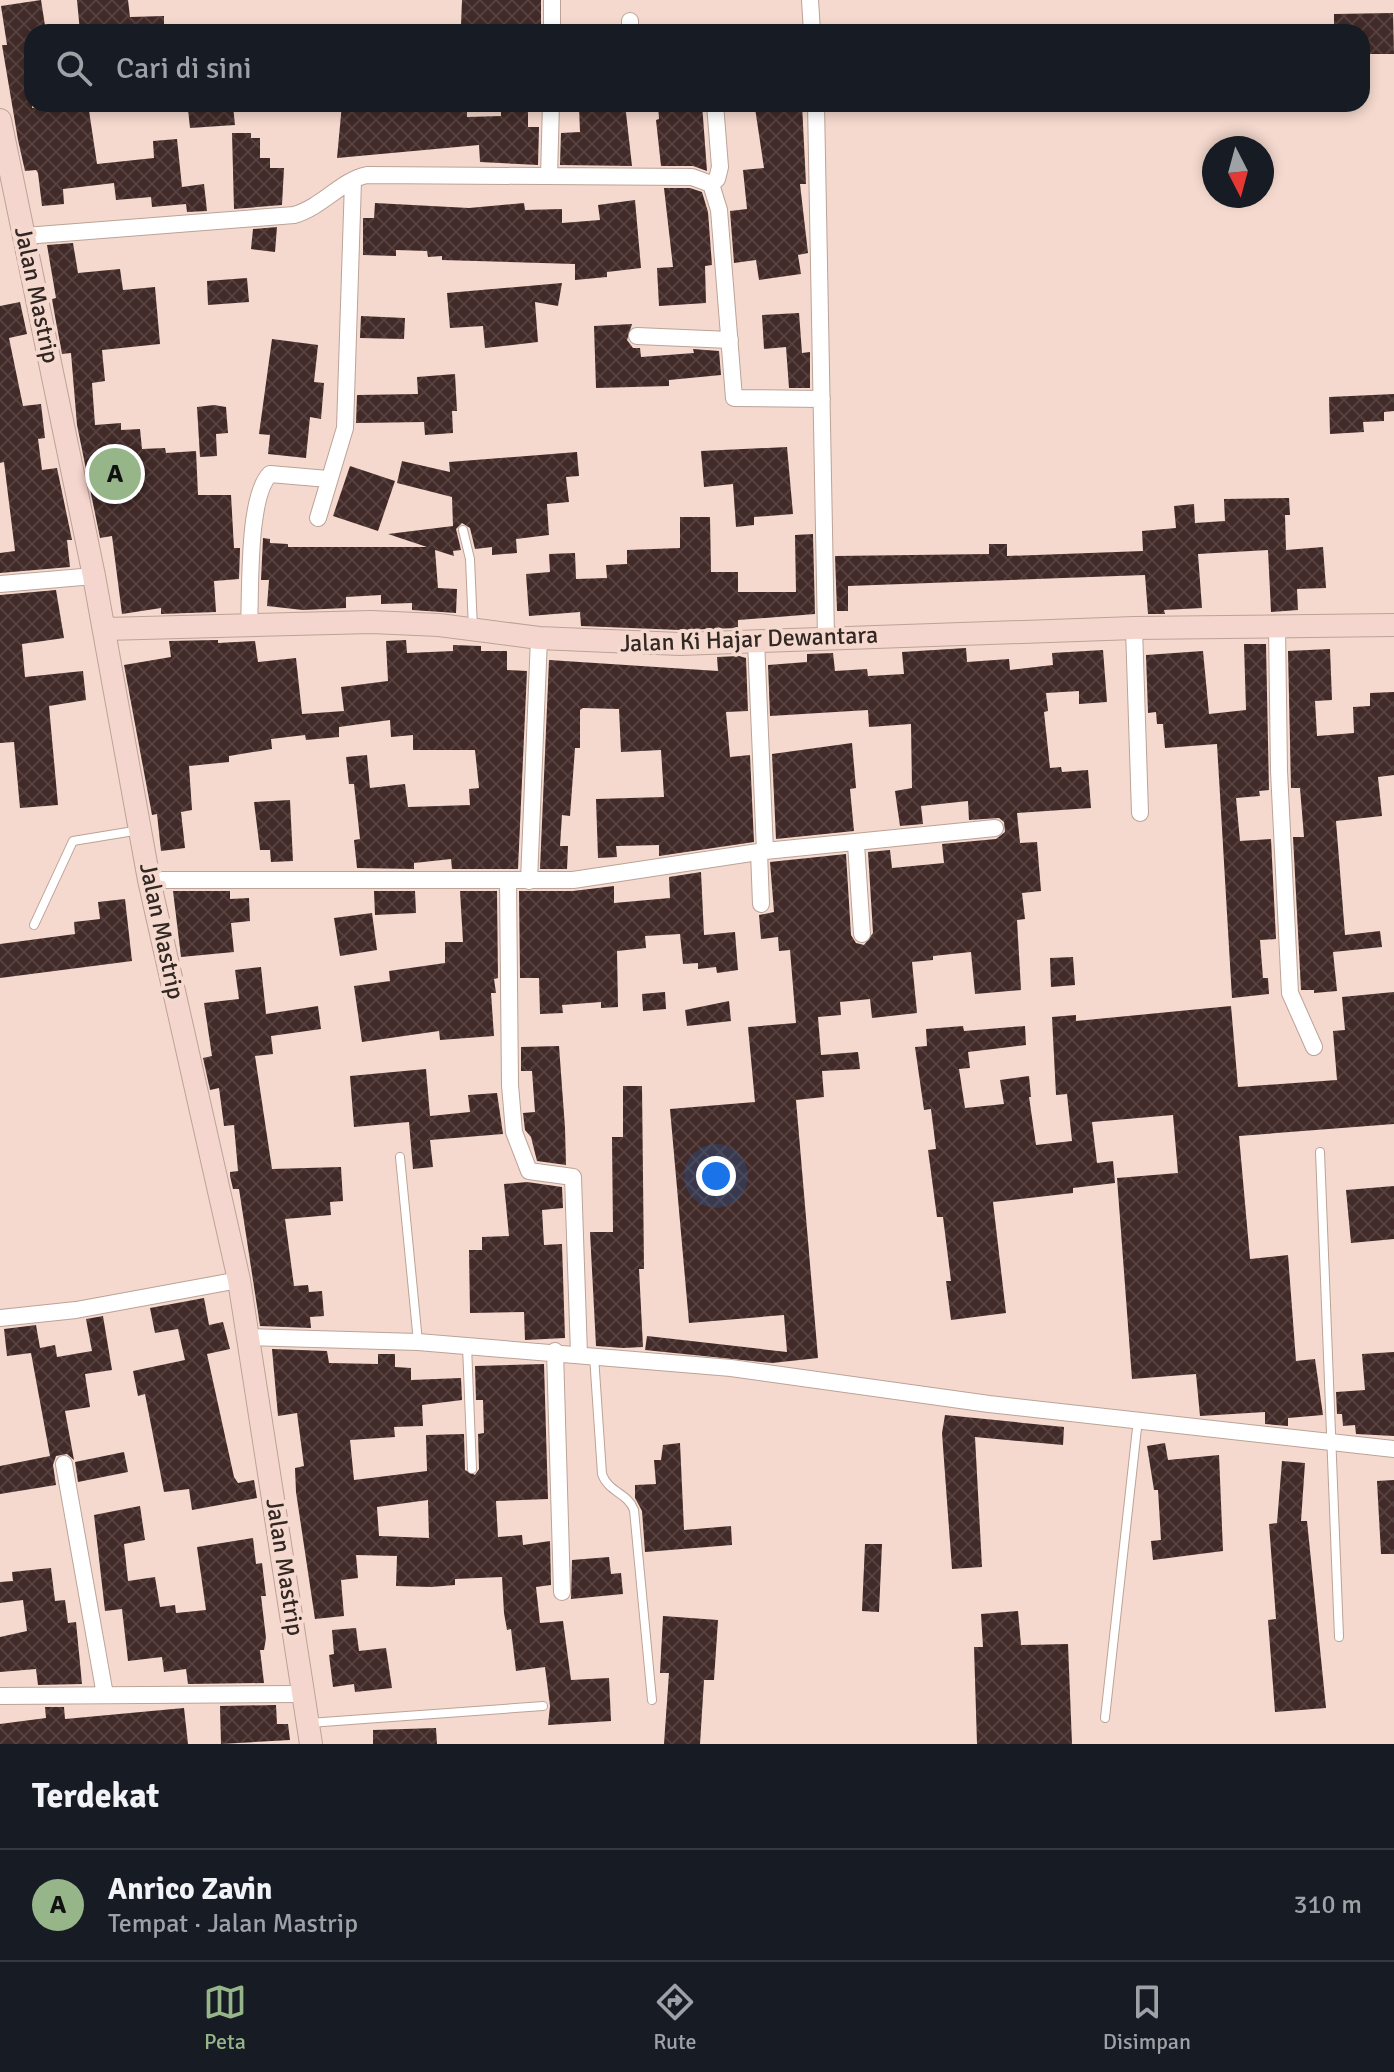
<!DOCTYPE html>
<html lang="id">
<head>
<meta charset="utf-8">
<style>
  body { margin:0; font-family:Signika,sans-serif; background:#242831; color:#f1f3f6 }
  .compass { position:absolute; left:1202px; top:136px; width:72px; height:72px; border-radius:50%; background:#171b24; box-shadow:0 4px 12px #0003; rotate:174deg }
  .you { position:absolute; left:716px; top:1176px; width:28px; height:28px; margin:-20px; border:6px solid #fff; border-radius:50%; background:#1a73e8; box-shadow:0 0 0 12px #1a73e833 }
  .badge { display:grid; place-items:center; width:52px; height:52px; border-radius:50%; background:#96b68a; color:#111; font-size:26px; font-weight:700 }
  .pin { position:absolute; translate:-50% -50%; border:4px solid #fff; box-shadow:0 2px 8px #0006 }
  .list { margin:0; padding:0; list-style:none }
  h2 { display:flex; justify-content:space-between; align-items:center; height:104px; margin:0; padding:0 32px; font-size:34px }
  h2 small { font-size:26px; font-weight:400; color:#9ea1a6 }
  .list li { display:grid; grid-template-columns:52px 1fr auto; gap:24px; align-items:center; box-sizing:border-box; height:112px; padding:0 32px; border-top:2px solid #363941 }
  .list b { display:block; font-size:30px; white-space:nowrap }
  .list p { margin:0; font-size:26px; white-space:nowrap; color:#9ea1a6 }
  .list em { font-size:26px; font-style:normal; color:#9ea1a6 }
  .icon { flex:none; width:44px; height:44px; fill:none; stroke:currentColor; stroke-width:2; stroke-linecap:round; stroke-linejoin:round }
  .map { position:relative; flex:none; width:1394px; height:1744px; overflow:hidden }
  .search { position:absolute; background:#171b24; box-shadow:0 4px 12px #0003; left:24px; right:24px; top:24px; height:88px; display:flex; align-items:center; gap:20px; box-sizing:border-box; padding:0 28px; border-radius:24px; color:#9ea1a6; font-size:30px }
  .sheet { height:216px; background:#171b24 }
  nav { display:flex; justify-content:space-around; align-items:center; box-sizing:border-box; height:112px; border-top:2px solid #363941; background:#171b24; font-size:22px; color:#9ea1a6 }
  nav a { display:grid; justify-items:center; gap:4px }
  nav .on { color:#96b68a }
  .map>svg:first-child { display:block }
  .building { fill:url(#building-cross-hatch); fill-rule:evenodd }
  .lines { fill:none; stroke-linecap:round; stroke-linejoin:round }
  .lane-casing { stroke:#bca297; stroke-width:10 }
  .street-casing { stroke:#bca297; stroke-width:18 }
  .secondary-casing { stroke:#bca297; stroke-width:24 }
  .lane { stroke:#fff; stroke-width:8 }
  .street { stroke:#fff; stroke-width:16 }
  .secondary { stroke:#f5d6ce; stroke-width:22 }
  .labels { text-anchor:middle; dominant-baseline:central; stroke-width:8; stroke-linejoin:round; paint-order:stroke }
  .street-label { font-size:24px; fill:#312723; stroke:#f5d9ce }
</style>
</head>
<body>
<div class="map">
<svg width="1394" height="1744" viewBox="0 0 1394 1744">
  <defs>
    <pattern id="building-cross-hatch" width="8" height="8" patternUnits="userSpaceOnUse" patternTransform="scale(2)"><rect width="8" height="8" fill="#412a27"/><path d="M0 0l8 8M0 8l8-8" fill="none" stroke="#54403e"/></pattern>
  </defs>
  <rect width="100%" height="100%" fill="#f5d9ce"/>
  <path class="building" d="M41,0L46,32H32V108L88,104L97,164L154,158L153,141L177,139L182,187L204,184L207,211L187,212L186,204L152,207L151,197L116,200L114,183L63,189L64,204L42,206L38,173L36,170L25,171L18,140L2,45H7L1,6Z
    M77,0H128L130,17L164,16V31L80,32Z
    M462,0H541V32H466L467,25H461Z
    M1393,13L1394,54H1362V32L1334,31V14Z
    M342,104H467V117L501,116V104H528V127H539L538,165L480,162L479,145L337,158Z
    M625,104L632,166L560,165L561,133L580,132L579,106Z
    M658,104H702L707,171L693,166H661L656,120L659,119Z
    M767,104H802L806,184H800L808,253L798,255L801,274L759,280L756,260L734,263L730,211L747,209L743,170L764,168L755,108L767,107Z
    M233,106L235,125L190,128L188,109Z
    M232,133H251V138H260V158H270V168H284L282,205L234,209Z
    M664,188H690L702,192L708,212L712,265L705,266L706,303L659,306L657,268L673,267Z
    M635,200L641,268L607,272V277L575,280V264L442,260V256L428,257L427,251L396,250V256L363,255V218H374L375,203L469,208L524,203L525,210L562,209V223L600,220L598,205Z
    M277,227L275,252L251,249L253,229Z
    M73,243L78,273L120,269L123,290L155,287L160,344L102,350L105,381L92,383L95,425L121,423V430L140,429L142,449L165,448L166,453L196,451L198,495H231L234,548H240L239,579L214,581L216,612L161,614V608L122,614L112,536L100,538L77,425L71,353L62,354L54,311L52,299L56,298L47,245Z
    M247,278L249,302L208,305L207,281Z
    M562,283L558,306L535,302L538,342L485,348L483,326L450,328L447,293Z
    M20,302L27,334L9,338L23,406L41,404L45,438L38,439L42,470L57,468L72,540H67L70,567L0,573V553L15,551L4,462L0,463V306Z
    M799,313L802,353L810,352V388H789L786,347L764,349L762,315Z
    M361,316L405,318L404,339L360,338Z
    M632,324L627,340L633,348H640L641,357L694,353L693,349L719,351L721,375L669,380V386L596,388L594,326Z
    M272,339L318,345L314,382L324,383L321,419L310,417L306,458L268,454L270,435L259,434Z
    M455,374L457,411H452L453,433L425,435L424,422L356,423L357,395L418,394L417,377Z
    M1394,394V411L1384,412V421L1363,422L1364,432L1330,434L1329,397Z
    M214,405L226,407L228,433L216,434L217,456L200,457L197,407Z
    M787,447L793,514L754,517V525L736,527L733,484L704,487L701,451Z
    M577,452L579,476L566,477L569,502L547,504L549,535L516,539L517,553L492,555V547L475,549L470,528L462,523L456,529L461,550L453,551L454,556L435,550L438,588L457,589L456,613L412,610V603L381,604V595L346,597V608L303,610L267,606L269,580H261L263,538L270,539V543L288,544V547H427L388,534L453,526L452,497L397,483L402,461L450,472L449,462Z
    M350,466L395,481L378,531L333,516Z
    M1289,498L1290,515H1285L1286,550L1323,547L1326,588L1297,589L1298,610L1271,612L1268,550L1198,554L1202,608L1164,610L1165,614H1148L1145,575L848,586V611H837L835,556L989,554V544H1007V556L1143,551L1142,531L1176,528L1174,506L1194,504L1195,523L1225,521L1224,499Z
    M680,517H710L711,572H738V592H796L795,535L813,534L815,614L738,620V628L680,630L581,626L580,612L529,616L526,574L550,572L549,554L575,553L576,579L607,578L606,565L627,564V550L680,548Z
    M56,590L64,638L22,644L25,677L83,671L86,700L49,706L58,805L20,808L14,742L0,743V595Z
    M218,640V643L255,641L258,662L296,658L302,714L344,711L341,687L388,681L386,641L406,640L407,653L453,651V645L481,646V651H507V670L527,671L518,869H452L451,859L414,863V869L357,868L354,840L360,839L354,784H349L346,757L367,755L370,788L405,784L408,807L470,805L469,789L479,788L475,750H413V735L391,737L390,720L339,727V737L306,740L305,735L271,739L272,749L229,756V762L189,766L192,810L181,812L185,848L161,851L157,814L152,815L124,665L171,657L169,641Z
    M1244,644H1266L1269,790L1259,791L1260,796L1236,798L1240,841L1271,839L1276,939L1260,940L1263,978H1268L1269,994L1232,998L1217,744L1165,748L1163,724H1157L1156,712L1148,713L1146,655L1203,651L1209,714L1246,710Z
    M966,648L967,662L1009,659L1010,670L1053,665L1052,653L1103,650L1107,702L1079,704V691L1046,693L1048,711L1044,712L1050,768L1061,767L1062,772L1088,770L1091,808L1017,813L1020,843L1037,842L1041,891L1022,893L1025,919L1017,920L1021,990L975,994L971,952L933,956V960L912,962L917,1013L872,1018L870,999L840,1002L841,1015L818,1017L821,1055L858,1052L860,1069L822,1071L824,1097L796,1100L818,1358L772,1363L645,1350L647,1336L787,1352L784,1315L689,1323L670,1109L755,1102L748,1027L796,1023L790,950L779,951L778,937L761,939L759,915L774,912L770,862L846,854L851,935L856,943L864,945L873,933L868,852L890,850L892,868L944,863L942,844L996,839L1005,832L1004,822L999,818L969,820L968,801L921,806L923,824L900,826L895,791L912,788L911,724L869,727L868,710L770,716L768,665L807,662V654L833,653L835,671L867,669L868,676L904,674L902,652Z
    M1330,649L1332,700L1315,701L1317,736L1354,733L1353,707L1370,706V693L1394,692V775L1378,777L1382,816L1336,821L1345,935L1380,931L1382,947L1333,952L1337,991L1314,993V990H1301L1293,837H1304L1300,788H1291L1288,651Z
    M739,656L746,658L748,711L726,712L730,757L750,755L754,842L659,856V845L616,846L617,857L598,858L596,799L664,797L661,750L621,752L619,709L583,708L580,710V748H575L570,816L562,815L560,846H568L567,869H540L549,660L718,671L717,657Z
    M852,743L856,788L850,789L854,831L776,839L772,754Z
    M290,800L293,861L271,862L270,850H260L254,802Z
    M701,872L704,935L735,932L738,970L717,973L716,967L698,969V963L683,964L680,934L645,936L646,948L617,951L618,1007L601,1008V1002L562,1005L563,1013L540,1014L539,978H520L519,891H573L614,886V903L670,898L669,877Z
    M173,891H230V899L249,898L250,921L231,923L234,952L181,957Z
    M374,891H415L416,913L375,915Z
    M460,891H497L498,978L494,979L496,993H491L494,1036L440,1040L439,1031L362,1042L354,986L390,981L389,971L445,963V942H463Z
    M125,899L132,961L0,978V944L75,934L74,922L100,919L98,902Z
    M372,913L377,950L340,956L334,918Z
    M1073,957L1075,985L1051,987L1050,958Z
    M261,967L266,1014L318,1006L321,1029L271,1036L273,1054L255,1056L272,1169L341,1167L343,1201L330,1202L331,1215L285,1219L294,1286L308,1285L309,1292L322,1291L324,1316L310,1317L311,1328L260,1326L239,1189H233L230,1176V1172L238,1171L234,1125L224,1126L219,1088L210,1090L203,1058L212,1056L204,1003L239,999L235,970Z
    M665,992L666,1009L643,1011L642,994Z
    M1394,992V1124L1239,1136L1250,1259L1288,1255L1296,1361L1315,1359L1323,1415L1288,1418V1426L1265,1424V1412L1200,1416L1196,1374L1132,1379L1117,1178L1178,1173L1173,1115L1092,1122L1097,1163L1113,1161L1115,1183L1073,1188V1193L993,1202L1006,1313L951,1320L946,1281H951L943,1217H937L928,1150L936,1149L931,1109L924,1110L915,1047L927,1046L926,1029L963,1026L964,1031L1025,1026L1026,1045L968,1052L970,1068L959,1069L965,1108L1004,1104L1000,1080L1029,1076L1031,1097H1029L1036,1145L1072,1141L1067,1094L1056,1095L1052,1017L1076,1015V1021L1231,1006L1238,1087L1337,1080L1333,1031L1345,1030L1342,997Z
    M729,1001L731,1021L687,1026L685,1010Z
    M559,1046L565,1128L566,1165L537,1161L531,1137L525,1130L523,1113L535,1112L532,1071H521V1047Z
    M426,1069L430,1116L470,1112L468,1095L497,1093L503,1134L430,1140L433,1167L413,1169L409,1122L354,1127L350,1076Z
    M623,1086H642L644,1269H639L643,1347L623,1348L596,1346L590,1232H613L612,1137H623Z
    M527,1182L562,1187L563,1208L542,1210L544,1245L562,1244L565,1338L525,1340L524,1312L470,1313L469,1250H482V1237L509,1236L504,1184Z
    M1394,1186V1239L1351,1243L1346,1190Z
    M204,1298L209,1325L223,1322L230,1349L207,1354L234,1477L238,1483L254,1480L257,1498L192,1510L189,1489L164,1492L145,1394L138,1396L133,1371L185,1360L178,1329L155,1333L150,1308Z
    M103,1316L112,1370L85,1374L90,1407L65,1411L74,1460L67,1454L56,1456L53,1465L56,1485L0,1494V1466L50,1456L31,1353L7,1356L4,1329L36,1325L40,1348L55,1345L57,1357L92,1351L86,1319Z
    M272,1349L327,1351L329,1363L378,1364V1354H395V1367L411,1368V1380L461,1378L462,1400L422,1405L423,1426L394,1427L395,1437L350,1440L354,1480L427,1471L426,1435L464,1434L465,1470L475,1475L479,1469L478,1434L484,1433L483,1400H476L475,1366L544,1364L548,1499L496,1501L498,1537L522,1535L523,1545L550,1541L551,1585L536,1587L540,1623L563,1621L571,1680L609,1678L611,1721L548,1725L550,1706L545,1667L516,1671L511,1629L507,1630L504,1613L502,1577L455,1579V1585L431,1587L396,1586L397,1556L356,1555L358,1578L341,1580L344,1616L315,1619L296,1492L295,1468L304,1466L297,1413L278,1416ZM428,1500L429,1538L379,1536L377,1507Z
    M1394,1352V1436L1356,1434L1355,1425L1343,1426L1342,1414H1337L1336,1392L1365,1390L1362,1354Z
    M945,1415L1064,1427L1063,1445L975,1437L982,1567L952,1569L942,1433Z
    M680,1443L684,1530L731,1526L732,1545L645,1552L642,1511L635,1498V1485L656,1484L654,1460H661L663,1445Z
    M1165,1443L1168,1460L1219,1455L1223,1551L1153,1560L1151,1541L1161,1540L1158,1490H1154L1147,1446Z
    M124,1452L128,1472L78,1482L75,1462Z
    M1282,1461L1305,1463L1301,1521H1307L1326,1708L1275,1712L1268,1620L1276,1619L1269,1524L1277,1523Z
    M1394,1480V1554H1381L1377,1481Z
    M140,1506L145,1540L124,1544L128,1581L155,1577L160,1607L175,1605L176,1613L206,1610L197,1547L253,1538L256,1564L262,1563L266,1596H261L266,1638L264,1650H260L264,1683L188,1684L186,1669L164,1672L162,1657L128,1661L122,1609L105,1611L94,1515Z
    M865,1544H882L879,1612L862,1611Z
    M609,1557L611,1574L621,1573L623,1594L571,1599L572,1560Z
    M51,1568L55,1601L65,1600L68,1623L76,1622L82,1684L38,1685L36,1669L0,1672V1637L27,1631L23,1600L0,1603V1582L13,1581L12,1572Z
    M1018,1611L1021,1645L1068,1644L1072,1744H977L974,1647H983L981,1614Z
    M663,1616L718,1620L714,1680H704L700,1744H664L669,1673H660Z
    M356,1628L359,1651L386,1648L392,1688L355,1692L354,1684L333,1687L329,1655L334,1654L332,1630Z
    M276,1705L277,1724H288L290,1740L221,1744L220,1706Z
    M45,1707H64L65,1719L184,1708L188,1744H0V1724L46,1718Z
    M436,1728L437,1744H373V1730Z"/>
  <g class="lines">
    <g class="lane-casing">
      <path id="lane" d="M463,530L470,559L473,629
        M34,925L73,841L140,830
        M1320,1152L1339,1637
        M400,1157L418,1342
        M467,1346L472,1469
        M594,1356L602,1474C608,1492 628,1493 634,1510L652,1700
        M1105,1718L1138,1419
        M309,1723L543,1706"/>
    </g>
    <g class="street-casing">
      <path id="street" d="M810,0L812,32
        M630,21V32
        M552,32V0
        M816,104L826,637
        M549,176L551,104
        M711,184L717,179L720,167L715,104
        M25,236L294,215C322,207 342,180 367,175L692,177L711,184L719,210L734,398L822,399
        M637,336L730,340
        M318,518L345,428L353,181
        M0,584L94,576
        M249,625C251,591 247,497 270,474L328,479
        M1277,626L1279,771L1290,993L1314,1047
        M1134,628L1140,813
        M856,844L862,934
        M765,851L995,828
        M759,852L761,904
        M149,880H573L765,851L756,640
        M508,880L510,1085L514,1132L529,1171L573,1177L579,1354
        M529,881L539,638
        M0,1318L76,1310L239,1280
        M249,1337L418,1342L731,1368L989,1404L1394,1449
        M555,1351L562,1592
        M64,1464L105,1695
        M0,1696L304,1694"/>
    </g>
    <g class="secondary-casing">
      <path id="secondary" d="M0,120L94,576L149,880L239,1280L311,1744
        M105,629L371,622L439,625L539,638L680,644L1134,628L1394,625"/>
    </g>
    <use href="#lane" class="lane"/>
    <use href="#street" class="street"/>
    <use href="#secondary" class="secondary"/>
  </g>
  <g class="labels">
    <g class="street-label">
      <text transform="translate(37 295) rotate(78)">Jalan Mastrip</text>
      <text transform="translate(749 639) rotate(-2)">Jalan Ki Hajar Dewantara</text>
      <text transform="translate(162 931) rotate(78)">Jalan Mastrip</text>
      <text transform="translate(285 1567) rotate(81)">Jalan Mastrip</text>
    </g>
  </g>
</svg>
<svg class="compass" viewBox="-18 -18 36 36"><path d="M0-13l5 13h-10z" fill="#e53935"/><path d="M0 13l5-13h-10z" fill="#9ea1a6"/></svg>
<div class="you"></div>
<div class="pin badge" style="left:115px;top:474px">A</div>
<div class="search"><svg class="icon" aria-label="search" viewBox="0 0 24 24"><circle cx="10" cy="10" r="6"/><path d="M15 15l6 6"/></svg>Cari di sini</div>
</div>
<section class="sheet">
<h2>Terdekat<small></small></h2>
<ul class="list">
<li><span class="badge">A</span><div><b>Anrico Zavin</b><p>Tempat · Jalan Mastrip</p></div><em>310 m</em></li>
</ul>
</section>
<nav>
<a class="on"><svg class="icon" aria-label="map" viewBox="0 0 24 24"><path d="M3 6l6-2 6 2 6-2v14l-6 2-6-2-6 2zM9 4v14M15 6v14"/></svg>Peta</a>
<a><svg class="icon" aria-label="directions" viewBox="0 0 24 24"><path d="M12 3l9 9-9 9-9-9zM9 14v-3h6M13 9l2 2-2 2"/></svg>Rute</a>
<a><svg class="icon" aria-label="saved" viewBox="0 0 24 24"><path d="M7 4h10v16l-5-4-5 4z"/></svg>Disimpan</a>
</nav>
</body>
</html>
